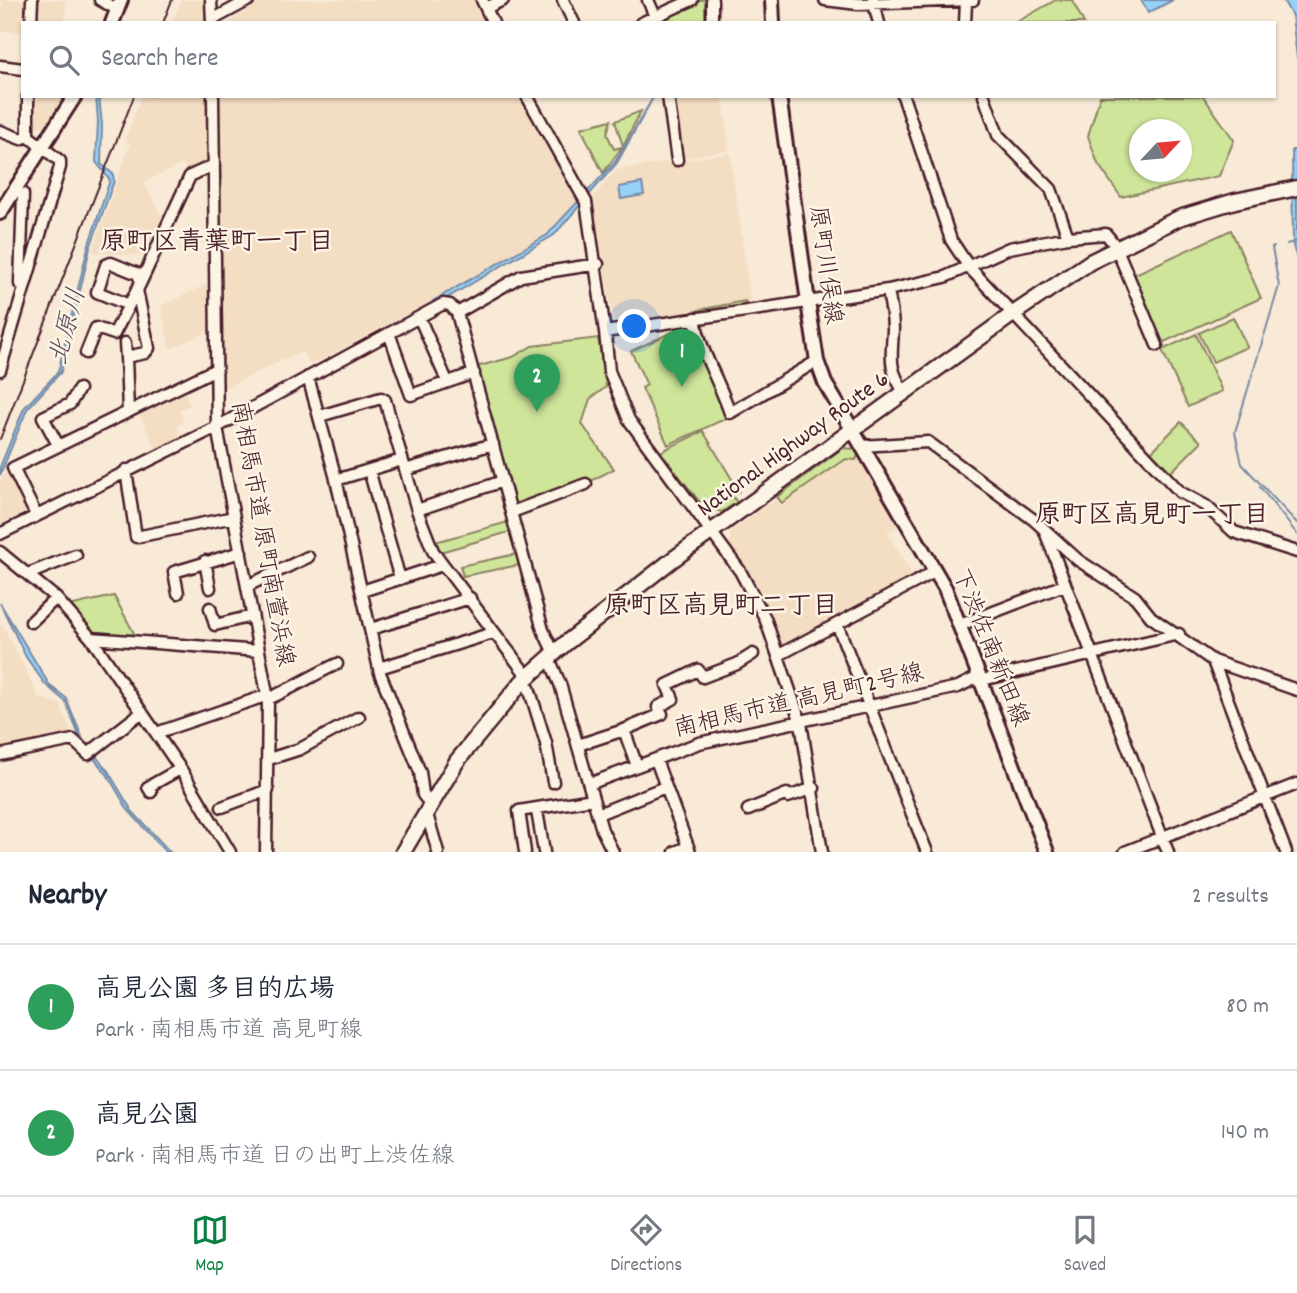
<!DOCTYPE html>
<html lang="en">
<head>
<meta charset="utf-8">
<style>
  body { margin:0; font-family:Dekko,"Klee One",sans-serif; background:#f2f2f3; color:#1f2937 }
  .compass { position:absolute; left:1129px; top:119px; width:63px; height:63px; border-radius:50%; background:#fff; box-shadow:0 2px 5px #0004; rotate:64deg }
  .you { position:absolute; left:635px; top:327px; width:24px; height:24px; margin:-18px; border:5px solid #fff; border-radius:50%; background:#1a73e8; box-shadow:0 0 0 10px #1a73e833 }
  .badge { display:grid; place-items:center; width:46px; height:46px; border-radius:50%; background:#0b8043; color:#fff; font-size:23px; font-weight:700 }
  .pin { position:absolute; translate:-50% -58px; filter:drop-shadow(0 2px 4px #0008) }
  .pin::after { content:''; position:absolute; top:37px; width:24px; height:21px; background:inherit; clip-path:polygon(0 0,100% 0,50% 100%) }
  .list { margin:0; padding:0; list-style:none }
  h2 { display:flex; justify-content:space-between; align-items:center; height:91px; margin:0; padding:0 28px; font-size:30px }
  h2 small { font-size:23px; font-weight:400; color:#747a83 }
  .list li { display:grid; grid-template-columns:46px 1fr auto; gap:21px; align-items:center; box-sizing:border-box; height:126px; padding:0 28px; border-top:2px solid #e0e1e3 }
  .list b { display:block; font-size:26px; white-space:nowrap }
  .list p { margin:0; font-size:23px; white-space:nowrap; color:#747a83 }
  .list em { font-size:23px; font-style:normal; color:#747a83 }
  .icon { flex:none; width:38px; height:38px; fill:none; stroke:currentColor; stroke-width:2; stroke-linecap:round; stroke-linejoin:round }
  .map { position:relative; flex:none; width:1297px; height:852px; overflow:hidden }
  .search { position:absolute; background:#fff; box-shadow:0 2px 5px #0004; left:21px; right:21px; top:21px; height:77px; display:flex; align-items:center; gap:18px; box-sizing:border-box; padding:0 24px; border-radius:0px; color:#747a83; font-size:26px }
  .sheet { height:343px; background:#fff }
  nav { display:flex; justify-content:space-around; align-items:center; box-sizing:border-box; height:98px; border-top:2px solid #e0e1e3; background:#fff; font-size:19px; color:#747a83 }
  nav a { display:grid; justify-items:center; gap:4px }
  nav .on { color:#0b8043 }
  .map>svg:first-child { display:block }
  .built { fill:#f3ddc3 }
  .green { fill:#cee59a; stroke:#8c8262; stroke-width:2; fill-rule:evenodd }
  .water { fill:#96d1f7; stroke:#788aa5; stroke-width:2 }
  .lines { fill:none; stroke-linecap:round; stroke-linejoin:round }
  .stream { stroke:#788aa5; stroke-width:2 }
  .minor-casing { stroke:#4a1f2b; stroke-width:15 }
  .major-casing { stroke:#4a1f2b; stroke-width:18 }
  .highway-casing { stroke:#4a1f2b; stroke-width:19 }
  .minor { stroke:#fcf5e5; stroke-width:10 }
  .major { stroke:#fcf5e5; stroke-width:12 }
  .highway { stroke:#fcf5e5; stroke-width:14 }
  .rail { stroke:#4a1f2b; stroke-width:2 }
  .labels { text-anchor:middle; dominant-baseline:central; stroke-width:5; stroke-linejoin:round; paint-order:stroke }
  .street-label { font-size:24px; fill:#4a1f2b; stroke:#fcf5e5 }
  .neighbourhood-label { font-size:26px; font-weight:bold; fill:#4a1f2b; stroke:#fcf5e5 }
  .water-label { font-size:26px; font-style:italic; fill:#5d4c5e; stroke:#fcf5e5 }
</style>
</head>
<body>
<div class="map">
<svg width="1297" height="852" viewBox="0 0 1297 852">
  <rect width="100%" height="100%" fill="#f8ead6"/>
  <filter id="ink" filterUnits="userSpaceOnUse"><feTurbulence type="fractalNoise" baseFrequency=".0143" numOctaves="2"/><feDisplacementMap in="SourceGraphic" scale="14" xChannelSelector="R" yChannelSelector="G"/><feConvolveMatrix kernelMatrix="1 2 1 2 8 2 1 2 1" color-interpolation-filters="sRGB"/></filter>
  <g filter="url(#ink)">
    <path class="built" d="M0,0H66L65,20L23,23V32L0,31L3,2Z
      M181,0H208L209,23H172Z
      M263,0H479L489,23H228Z
      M29,96H67L46,127H37Z
      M142,96H210L211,163L188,173L183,164L144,182L166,225L148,263L147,256L92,252L130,144L125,139Z
      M219,96H522L581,200L532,246L432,301L311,365L302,351L222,389Z
      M723,97L729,150L677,159L671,104Z
      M730,153L751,303L621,325L614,320L591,204L593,197L616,170Z
      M211,282L212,329L170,349L161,306Z
      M182,387L190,405L179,409L183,422L177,426L180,437L157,449L137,410Z
      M848,447L857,451L896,514L900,525L887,532L912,575L800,639L782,645L752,577L729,545L731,531Z
      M11,471L31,509L0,525V481L3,475Z
      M3,625L39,698L60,704L73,737L0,752V626Z"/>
    <path class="green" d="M699,0H709V23H662V17Z
      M1056,0H1072L1084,23H1015Z
      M1100,96H1203L1234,140L1219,176L1121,197L1098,164L1088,136ZM1140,130H1182V172H1140Z
      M641,111L623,146L615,121Z
      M611,120L607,134L614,149L622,147L603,173L581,128Z
      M1231,230L1261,298L1162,343L1133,275Z
      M745,301V308L697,315L698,310Z
      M1233,317L1247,347L1213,362L1199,333Z
      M679,329C704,353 718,384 727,418L668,445L642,388L647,385L631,351Z
      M1196,334L1222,391L1188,407L1162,350Z
      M598,338L606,387L590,399L582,424L614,469L589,482L514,508L476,367L513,357L532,346Z
      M1181,422L1201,442L1171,472L1151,452Z
      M703,431L739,491L732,496L737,502L722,512L704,507L660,452Z
      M843,448L855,449L858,455L856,460L846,459L782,503L777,497Z
      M512,521L524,564L463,576L460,566L516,554L509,532L437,553L431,543Z
      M114,596L135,635L91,633L68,606Z"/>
    <path class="water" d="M1141,0H1173L1148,13Z
      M1283,0H1297V58L1292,16Z
      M96,96H99L102,125L101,164L113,174L114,181L90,248L61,372L27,409L0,475V467L24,408L58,372L88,247L110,180L96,162L98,121Z
      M654,96L617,163L554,235L435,305L433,301L547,235L615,162Z
      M1292,150H1297V259L1293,246Z
      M642,183L644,195L621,199L619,187Z
      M0,603L50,686L66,698L84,742L108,771L132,811L170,852H166L128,810L107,774L83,746L66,702L45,684L26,657Z"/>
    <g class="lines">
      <path class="stream" d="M1287,244L1297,241
        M1274,247L1272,248L1279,286L1235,432L1242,464L1297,523
        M1260,487L1297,534"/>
      <g class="minor-casing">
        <path id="minor" d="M100,0L118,10
          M211,0L212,23
          M482,0L493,23
          M563,0L574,23
          M648,0L658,23
          M712,0V23
          M825,0L858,4L973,0
          M873,0L879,23
          M486,8L503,0
          M212,20L249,0
          M31,23L32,0
          M641,23L692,0
          M965,23L966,2
          M0,66L23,69
          M213,96L217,427L268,699L266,852
          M527,96L586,202L605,332L888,290L945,277L1009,248L1068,237L1106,234L1114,244
          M668,96L677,160
          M903,96L951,240L969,267L1180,492L1206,506L1234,532L1297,552
          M984,96L998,135L1051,189L1068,237
          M0,131L21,139L28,136
          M1119,254L1157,345
          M141,282L190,176L214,165
          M20,284L23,194
          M888,290C890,303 893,317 893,329C892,357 887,367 905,393
          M457,313L543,630L554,653
          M419,317L447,381
          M695,318C700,352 719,380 730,413L817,361
          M605,332L609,371L629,420L740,571L765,618L801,723L822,852
          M389,333L411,395L474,373
          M125,343L126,357
          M86,353L96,328L114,334L129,305
          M0,370L60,167V161L28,136V96
          M308,377L335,475L380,673L420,772L423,795L430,804
          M128,412L126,357L145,353L149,348L137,290L141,282L138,274L111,263L106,265L97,292L129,305L137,290
          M320,416L381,398L385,400L417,510L433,551L528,677
          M58,445L43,417L70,404L79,389
          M861,446L928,442L1034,520L1078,560L1135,597L1151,617L1213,661L1297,690
          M126,470L136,537L234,517
          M369,470L400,579
          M405,470L493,444
          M336,480L402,460
          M417,510L503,481
          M512,512L586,484
          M36,515L13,468L216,369
          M1044,529L1168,852
          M0,534L217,427L443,304L450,305L457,313L521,276L598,264
          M0,552L56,598L91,638L182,771L230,852
          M205,561L210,588
          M28,574L76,555
          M247,586L308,557
          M362,591L442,565
          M178,593L174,572L241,552
          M210,608L215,625L252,616
          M31,622L56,598
          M837,624L927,852
          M960,625L1064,585
          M371,629L470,598
          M91,638L259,651
          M779,655L936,571
          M549,658L560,684L602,830L613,852
          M1213,661L1286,852
          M379,668L493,633
          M982,680L1179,634
          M522,682L529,688L546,743L553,782
          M268,699C293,688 313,675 337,664
          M624,730L662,714L658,707L673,699L667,685L698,670L703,677L737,664L753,654
          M156,733L268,695
          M578,745L624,730L637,766
          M0,755L73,740L88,754L142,712
          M269,759L300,749L359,717
          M656,760L690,852
          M589,784L699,743L958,687L980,676
          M151,792L148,787L180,769
          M788,797L814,788
          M222,807L268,790
          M748,810L787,794
          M426,811L438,852
          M537,811L544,852
          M598,814L665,787
          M525,852L519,811L593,799
          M675,852L688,847
          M1125,852L1297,784"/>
      </g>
      <g class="major-casing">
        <path id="major" d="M772,0L773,23
          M112,23L121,0
          M779,96L808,302L817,361L825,383L945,588L1047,852
          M0,213L75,96"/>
      </g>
      <g class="highway-casing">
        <path id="highway" d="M403,852L457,761L522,682L566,643L672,560L1013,314L1090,262L1179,218L1235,201L1297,188"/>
      </g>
      <use href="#minor" class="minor"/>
      <use href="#major" class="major"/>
      <use href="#highway" class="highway"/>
      <path class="rail" d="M163,23L172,0
        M0,439L134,96"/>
    </g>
  </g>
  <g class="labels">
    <g class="street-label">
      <text transform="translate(824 265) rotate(82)">原町川俣線</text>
      <text transform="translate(794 445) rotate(-36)">National Highway Route 6</text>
      <text transform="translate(261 534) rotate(80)">南相馬市道 原町南萱浜線</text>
      <text transform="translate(989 648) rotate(68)">下渋佐南新田線</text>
      <text transform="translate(799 702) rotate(-13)">南相馬市道 高見町2号線</text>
    </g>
    <g class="neighbourhood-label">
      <text x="217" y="243">原町区青葉町一丁目</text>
      <text x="1152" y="516">原町区高見町一丁目</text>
      <text x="721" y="607">原町区高見町二丁目</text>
    </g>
    <g class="water-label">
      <text transform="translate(69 327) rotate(-75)">北原川</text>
    </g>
  </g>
</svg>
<svg class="compass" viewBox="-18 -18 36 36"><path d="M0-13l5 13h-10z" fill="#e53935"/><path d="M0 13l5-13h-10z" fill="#747a83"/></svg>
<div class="you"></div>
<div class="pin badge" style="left:682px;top:387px;background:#2e9e5b">1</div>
<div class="pin badge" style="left:537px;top:412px;background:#2e9e5b">2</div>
<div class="search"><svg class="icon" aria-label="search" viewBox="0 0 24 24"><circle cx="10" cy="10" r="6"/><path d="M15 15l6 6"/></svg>Search here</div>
</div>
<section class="sheet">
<h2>Nearby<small>2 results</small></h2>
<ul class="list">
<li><span class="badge" style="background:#2e9e5b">1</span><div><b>高見公園 多目的広場</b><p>Park · 南相馬市道 高見町線</p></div><em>80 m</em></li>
<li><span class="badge" style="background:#2e9e5b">2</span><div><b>高見公園</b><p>Park · 南相馬市道 日の出町上渋佐線</p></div><em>140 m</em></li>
</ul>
</section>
<nav>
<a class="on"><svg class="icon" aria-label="map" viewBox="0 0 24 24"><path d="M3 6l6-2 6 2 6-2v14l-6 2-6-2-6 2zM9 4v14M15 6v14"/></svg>Map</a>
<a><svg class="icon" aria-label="directions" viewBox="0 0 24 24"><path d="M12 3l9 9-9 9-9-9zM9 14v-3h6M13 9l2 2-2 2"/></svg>Directions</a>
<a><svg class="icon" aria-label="saved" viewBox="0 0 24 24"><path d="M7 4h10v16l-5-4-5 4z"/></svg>Saved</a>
</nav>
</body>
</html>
